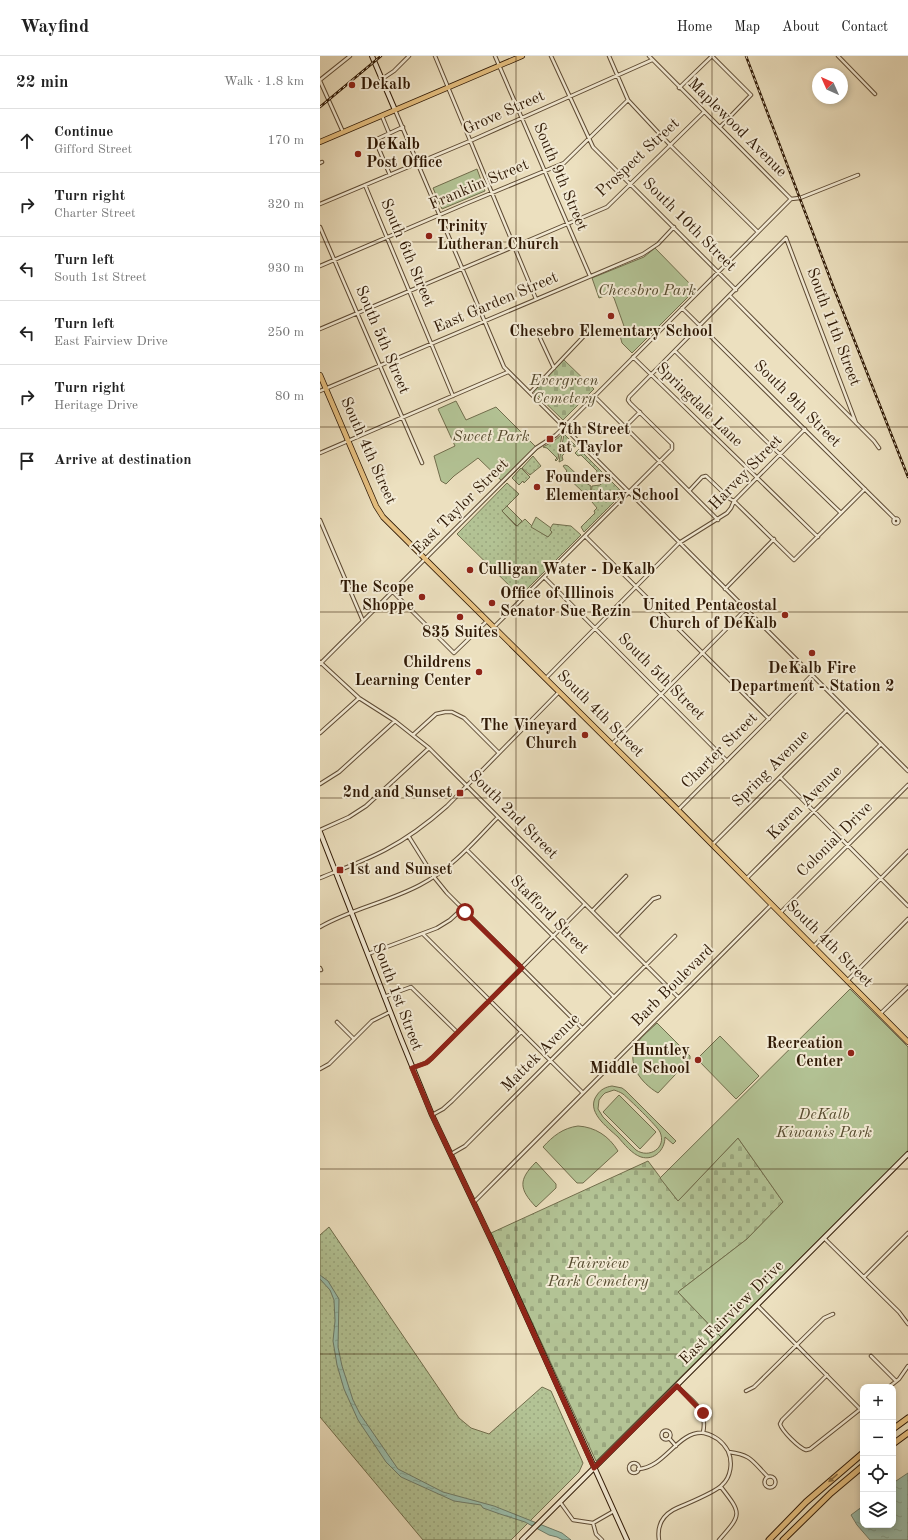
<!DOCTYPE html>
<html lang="en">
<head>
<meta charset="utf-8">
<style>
  body { margin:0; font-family:"Old Standard TT",serif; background:#f2f2f2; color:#222 }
  .controls { position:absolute; right:12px; bottom:12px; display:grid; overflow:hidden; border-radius:8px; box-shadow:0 2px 6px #0003 }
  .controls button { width:36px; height:36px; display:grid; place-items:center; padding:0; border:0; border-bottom:1px solid #e0e0e0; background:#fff; color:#222; font:20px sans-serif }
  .compass { position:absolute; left:492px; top:12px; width:36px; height:36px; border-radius:50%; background:#fff; box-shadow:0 2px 6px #0003; rotate:315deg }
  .stop { position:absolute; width:12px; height:12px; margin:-9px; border:3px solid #8f2418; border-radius:50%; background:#fff }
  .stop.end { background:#8f2418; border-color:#fff; box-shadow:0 1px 4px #0008 }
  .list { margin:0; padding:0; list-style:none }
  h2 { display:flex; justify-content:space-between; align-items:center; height:52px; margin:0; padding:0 16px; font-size:17px }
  h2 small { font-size:13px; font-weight:400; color:#767676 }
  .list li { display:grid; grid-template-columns:26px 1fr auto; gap:12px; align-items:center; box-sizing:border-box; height:64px; padding:0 16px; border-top:1px solid #e0e0e0 }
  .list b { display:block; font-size:15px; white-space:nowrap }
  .list p { margin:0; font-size:13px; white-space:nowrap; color:#767676 }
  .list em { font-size:13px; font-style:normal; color:#767676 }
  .icon { flex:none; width:22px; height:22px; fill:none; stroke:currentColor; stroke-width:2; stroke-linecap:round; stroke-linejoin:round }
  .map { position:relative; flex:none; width:588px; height:1484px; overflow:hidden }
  header { display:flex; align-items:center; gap:24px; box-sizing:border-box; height:56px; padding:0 20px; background:#fff; border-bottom:1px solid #e0e0e0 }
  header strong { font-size:19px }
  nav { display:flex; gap:22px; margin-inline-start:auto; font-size:14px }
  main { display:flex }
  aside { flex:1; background:#fff }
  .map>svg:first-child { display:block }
  .grass { fill:url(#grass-dots); stroke:#716e4d }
  .cemetery { fill:url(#cemetery-stones); stroke:#716e4d }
  .park { fill:#b3c395; stroke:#716e4d; fill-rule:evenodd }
  .water { fill:url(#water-ripples); stroke:#6f7c69 }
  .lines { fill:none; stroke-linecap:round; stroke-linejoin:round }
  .street-casing { stroke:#5e4b34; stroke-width:4.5 }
  .secondary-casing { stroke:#2f1905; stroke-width:6 }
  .primary-casing { stroke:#2f1905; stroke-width:6 }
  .highway-casing { stroke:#2f1905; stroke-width:7 }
  .street { stroke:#f3ebd5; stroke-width:2.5 }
  .secondary { stroke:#f3ebd5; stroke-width:4 }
  .primary { stroke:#e6c080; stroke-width:4.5 }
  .highway { stroke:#e6c080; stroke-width:5 }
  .rail-casing { stroke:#2f1905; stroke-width:2.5 }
  .rail { stroke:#f3ebd5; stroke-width:1; stroke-dasharray:3; stroke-linecap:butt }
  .oneway { fill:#8a6c42 }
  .route { stroke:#8f2418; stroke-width:5 }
  .grid { fill:none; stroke:#2f1905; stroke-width:1; stroke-opacity:0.55 }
  .poi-dot { fill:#8f2418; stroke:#f3ebd5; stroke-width:1.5 }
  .labels { text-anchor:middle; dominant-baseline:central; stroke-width:4; stroke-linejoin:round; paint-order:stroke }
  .poi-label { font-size:16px; font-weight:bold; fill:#2f1905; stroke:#f3ebd5; text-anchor:start }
  .street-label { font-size:16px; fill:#2f1905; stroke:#f3ebd5 }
  .park-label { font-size:16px; font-style:italic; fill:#574c30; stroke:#f3ebd5 }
</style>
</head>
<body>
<header>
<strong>Wayfind</strong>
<nav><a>Home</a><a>Map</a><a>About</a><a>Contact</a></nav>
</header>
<main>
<aside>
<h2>22 min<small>Walk · 1.8 km</small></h2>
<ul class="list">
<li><svg class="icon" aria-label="ahead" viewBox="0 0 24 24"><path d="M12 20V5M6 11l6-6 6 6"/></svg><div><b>Continue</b><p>Gifford Street</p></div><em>170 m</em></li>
<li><svg class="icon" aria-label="right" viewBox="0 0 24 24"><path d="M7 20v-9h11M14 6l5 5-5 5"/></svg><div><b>Turn right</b><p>Charter Street</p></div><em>320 m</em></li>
<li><svg class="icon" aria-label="left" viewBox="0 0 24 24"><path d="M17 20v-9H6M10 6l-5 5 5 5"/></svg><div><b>Turn left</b><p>South 1st Street</p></div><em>930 m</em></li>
<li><svg class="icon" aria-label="left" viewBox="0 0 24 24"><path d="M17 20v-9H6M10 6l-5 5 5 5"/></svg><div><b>Turn left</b><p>East Fairview Drive</p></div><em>250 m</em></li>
<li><svg class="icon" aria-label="right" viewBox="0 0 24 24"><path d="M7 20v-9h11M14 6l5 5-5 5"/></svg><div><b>Turn right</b><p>Heritage Drive</p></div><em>80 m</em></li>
<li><svg class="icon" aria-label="arrive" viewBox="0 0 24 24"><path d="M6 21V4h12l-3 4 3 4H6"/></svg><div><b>Arrive at destination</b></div></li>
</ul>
</aside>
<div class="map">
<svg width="588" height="1484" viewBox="0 0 588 1484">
  <defs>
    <pattern id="grass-dots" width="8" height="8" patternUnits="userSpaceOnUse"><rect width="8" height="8" fill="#b3c395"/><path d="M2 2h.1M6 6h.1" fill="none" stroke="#9aa77f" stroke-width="1.8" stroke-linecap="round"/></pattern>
    <pattern id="cemetery-stones" width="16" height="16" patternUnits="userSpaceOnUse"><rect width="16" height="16" fill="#b3c395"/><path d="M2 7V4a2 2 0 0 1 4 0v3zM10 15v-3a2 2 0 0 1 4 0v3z" fill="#9aa77f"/></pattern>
    <pattern id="water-ripples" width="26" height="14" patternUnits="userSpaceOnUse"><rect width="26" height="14" fill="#9abeac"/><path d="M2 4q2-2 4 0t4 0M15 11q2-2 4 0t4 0" fill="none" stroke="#85a392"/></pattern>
  </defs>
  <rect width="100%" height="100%" fill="#ece0bf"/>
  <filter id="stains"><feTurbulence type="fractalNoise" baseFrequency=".005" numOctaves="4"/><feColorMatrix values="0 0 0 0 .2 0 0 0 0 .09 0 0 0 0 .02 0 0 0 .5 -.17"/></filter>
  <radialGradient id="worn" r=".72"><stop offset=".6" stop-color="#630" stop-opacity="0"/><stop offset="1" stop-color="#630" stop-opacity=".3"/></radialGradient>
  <path class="grass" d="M242,378L238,403L236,405L235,404L237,402L227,392L223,391L234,385Z
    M244,378L256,390L254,391L253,389L242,400L243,404L239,406Z
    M259,393L284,418L283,420L279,421L276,418L277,415L261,399L258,400L255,397Z
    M213,400L221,410L210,419L202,412Z
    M245,409L248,410L266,427L271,430L270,440L267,437L268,435L264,437L244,418L247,415L243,410Z
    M201,412L210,421L204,427L203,425L199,429L192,422Z
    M287,423H289L303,437L264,476L261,471L275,457L274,455L277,452L272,446L275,444L271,440L272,430L280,429Z
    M187,427L199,438L182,455L195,469L197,470L205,463L213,471L228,481L232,476L229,474L233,468L251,470L261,479L200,540L137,478Z
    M9,1171L139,1362L151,1372L169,1378L222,1331L231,1335L263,1407L259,1416L191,1484H103L0,1361V1179Z"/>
  <path class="cemetery" d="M244,304L274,333L243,364L213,335Z
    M418,1082L463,1146L427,1183L358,1236L401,1281L276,1405L171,1177L328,1105L358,1145Z"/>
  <path class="park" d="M157,113L165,135L122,153L113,132Z
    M335,192L374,232L372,237L312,297L302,287L299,276L305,273L294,242L290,238L279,242L272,222L324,201Z
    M136,345L146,364L176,351L218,393L184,427L158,402L134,420L126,428L121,425L114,400L135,390L118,353Z
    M187,450L202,465L197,470L182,455Z
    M216,461L231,472L230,474L232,476L228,481L211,471Z
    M530,933L588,991V1095L401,1281L358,1236L427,1183L463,1146L418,1082L358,1145L340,1122Z
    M337,967L370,1000V1003L338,1037C321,1027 305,1007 317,987C322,980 331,973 337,967Z
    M400,980L439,1020L416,1043L377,1003Z
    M292,1030L302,1032L306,1035L356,1085L353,1088L345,1081C345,1094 334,1105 321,1101C312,1098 304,1088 298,1081C287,1071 265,1055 277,1039C281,1033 286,1031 292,1030ZM294,1034C297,1035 300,1036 303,1038C309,1043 337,1070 340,1076C347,1092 329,1103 316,1094L283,1061L278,1053L279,1044L282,1040L285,1037Z
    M299,1039L336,1076L320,1093L283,1056Z
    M258,1070C275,1071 289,1080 298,1095L263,1127H257L223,1091C233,1080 243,1072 258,1070Z
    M216,1106L236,1128V1132L216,1151C199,1133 198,1124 216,1106Z"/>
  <path class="water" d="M0,1219L8,1225L19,1243L18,1291L22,1310L33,1344L40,1358L78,1413L123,1436L174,1450L242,1477L251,1484H243L237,1481L229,1479L205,1466L180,1458L163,1452L161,1449L134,1445L81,1421L66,1406L38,1364L24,1333L17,1309L13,1285L15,1265L14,1244L10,1234L0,1223Z
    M588,1417V1484H550L537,1469L531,1459L543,1450V1469H573V1427Z"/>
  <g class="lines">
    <g class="street-casing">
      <path id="street" d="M115,0L216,243
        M175,0L270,220
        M231,0L273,91L416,234
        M289,0L308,44L351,90L437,175
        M329,0L471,143
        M392,0L431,39L400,71
        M518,0L555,38
        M62,23L74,15L89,0
        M0,24L30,0
        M0,25L23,76
        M359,32L392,0
        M75,54L184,311L588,715
        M62,60L69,77
        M0,107L2,106
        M70,119L55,84L83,71
        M45,129L133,340
        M0,148L150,85L332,4
        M0,171L102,407
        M0,210L145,148L244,107L308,44
        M410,240L554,385L559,392
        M362,252L574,462
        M0,273L287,151L384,56
        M264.5 277a2.5 2.5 0 1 1 5 0a2.5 2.5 0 1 1-5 0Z
        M220,282L234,312
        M355,295L444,383L521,457
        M313,301L498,481
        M0,335L323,198L338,188L354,171
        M210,337L265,279
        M274,340L398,464
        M305,371L320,356
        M0,397L188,316
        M369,435L382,421L386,420L410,443L414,445L474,504L545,433
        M573.5 465a2.5 2.5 0 1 1 5 0a2.5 2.5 0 1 1-5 0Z
        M0,464L43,565
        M265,480L449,663
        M224,521L407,705
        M405,533L454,483
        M73,536L134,597L167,565
        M174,571L352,393V388L310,347L308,344L309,341L466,182L536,367
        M0,606L39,642L75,665L109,692L358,941
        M0,608L216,392L236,379L471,143L480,142L538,119
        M226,622L359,487L407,457L411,452L414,445L485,373
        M0,677L39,642
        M94,678L116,658L125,656H132L144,662L179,697
        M292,688L426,553
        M460,721L588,850
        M0,728L19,716L75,665
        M358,754L492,619
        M0,774L29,761L46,750L109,692
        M89,781L114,821L127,837L262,972
        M392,789L527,654
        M147,794L294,941
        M0,822C22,813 44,805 65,794C88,782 108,767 127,750L239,636
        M427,822L561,688
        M272,855L306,820
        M460,857L588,729
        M0,871C31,853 68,846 100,829C131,813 154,786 178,761
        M103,878L263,1037
        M297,880L333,843L339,841
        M493,891L588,795
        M48,898L117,872L130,864L142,853
        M0,912L1,914
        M527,925L588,863
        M64,941L91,931L137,976
        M560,958L588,931
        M17,966L34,983
        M92,1012L108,1006L115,999L265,848
        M0,1013L9,1008L52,965L70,956
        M112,1059L123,1053L132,1045L201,976
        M131,1098L145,1090L355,880
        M154,1146L451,849
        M504,1182L579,1256L588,1268
        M544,1221L588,1177
        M437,1249L540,1353
        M551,1300L576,1325
        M507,1319L462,1364L460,1368C462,1375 479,1392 486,1394L490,1393L543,1351
        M357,1330C373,1346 388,1352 383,1377
        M569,1331L579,1323L588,1310
        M426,1335L434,1331L504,1262L513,1258
        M341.5 1379a4.5 4.5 0 1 1 9 0a4.5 4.5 0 1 1-9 0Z
        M349,1382L356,1390
        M409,1396C432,1399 432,1405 448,1421
        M309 1412a5 5 0 1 1 10 0a5 5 0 1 1-10 0Z
        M318,1413C345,1412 358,1374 384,1377C394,1379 403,1386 408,1395C413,1406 411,1421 402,1429C395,1437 363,1449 353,1454C341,1461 337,1471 339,1484
        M444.5 1426a5.5 5.5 0 1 1 11 0a5.5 5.5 0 1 1-11 0Z
        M240,1446L253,1464L273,1467
        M282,1484L276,1478L273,1467L294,1455
        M399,1484C422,1458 422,1458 401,1431"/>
    </g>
    <g class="secondary-casing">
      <path id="secondary" d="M52,0L75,54
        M0,776L81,983L112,1059L178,1198L307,1484
        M202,1484L588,1098"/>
    </g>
    <g class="primary-casing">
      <path id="primary" d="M0,86L202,0
        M0,319L56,450L63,461L358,754L588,986"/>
    </g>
    <g class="highway-casing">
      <path id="highway" d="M573,1373L588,1362
        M573,1388L588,1377
        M449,1484L486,1446L543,1397
        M463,1484L511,1437L543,1410"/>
    </g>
    <use href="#street" class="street"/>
    <use href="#secondary" class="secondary"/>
    <use href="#primary" class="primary"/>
    <use href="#highway" class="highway"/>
    <g class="rail-casing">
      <path id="rail" d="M426,0L513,230L588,421
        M0,51L61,0"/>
    </g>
    <use href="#rail" class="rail"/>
  </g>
  <defs><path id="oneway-solid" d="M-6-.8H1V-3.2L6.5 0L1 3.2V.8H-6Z"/></defs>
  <use class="oneway" href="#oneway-solid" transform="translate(513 1422) rotate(139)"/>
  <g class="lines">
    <path class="route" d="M145,856L202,912L112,1002L106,1007L92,1012L112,1059L178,1198L274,1412L357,1330L383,1357"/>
  </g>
  <path class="grid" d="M196,0V1484M392,0V1484M0,186H588M0,371H588M0,556H588M0,742H588M0,928H588M0,1113H588M0,1298H588"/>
  <g class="poi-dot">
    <circle cx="32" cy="29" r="4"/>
    <circle cx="38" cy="98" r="4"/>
    <circle cx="109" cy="180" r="4"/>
    <circle cx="291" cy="260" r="4"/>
    <rect x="226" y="379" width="8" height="8" rx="2"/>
    <circle cx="217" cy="431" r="4"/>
    <circle cx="150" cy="514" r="4"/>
    <circle cx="102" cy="541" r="4"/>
    <circle cx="172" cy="547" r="4"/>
    <circle cx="465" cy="559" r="4"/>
    <circle cx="140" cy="561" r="4"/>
    <circle cx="492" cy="597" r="4"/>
    <circle cx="159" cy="616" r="4"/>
    <circle cx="265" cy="679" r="4"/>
    <rect x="136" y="733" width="8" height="8" rx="2"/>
    <rect x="16" y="810" width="8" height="8" rx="2"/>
    <circle cx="531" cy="997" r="4"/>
    <circle cx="378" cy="1004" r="4"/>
  </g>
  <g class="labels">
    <g class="poi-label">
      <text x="40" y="29">Dekalb</text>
      <text x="46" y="89">DeKalb<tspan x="46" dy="18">Post Office</tspan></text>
      <text x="117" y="171">Trinity<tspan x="117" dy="18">Lutheran Church</tspan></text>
      <text x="291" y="276" text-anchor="middle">Chesebro Elementary School</text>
      <text x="238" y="374">7th Street<tspan x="238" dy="18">at Taylor</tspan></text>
      <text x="225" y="422">Founders<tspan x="225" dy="18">Elementary School</tspan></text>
      <text x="158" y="514">Culligan Water - DeKalb</text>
      <text x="94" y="532" text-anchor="end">The Scope<tspan x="94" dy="18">Shoppe</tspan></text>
      <text x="180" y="538">Office of Illinois<tspan x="180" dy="18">Senator Sue Rezin</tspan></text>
      <text x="457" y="550" text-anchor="end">United Pentacostal<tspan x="457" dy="18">Church of DeKalb</tspan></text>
      <text x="140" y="577" text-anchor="middle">835 Suites</text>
      <text x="151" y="607" text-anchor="end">Childrens<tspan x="151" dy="18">Learning Center</tspan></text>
      <text x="492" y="613" text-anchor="middle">DeKalb Fire<tspan x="492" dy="18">Department - Station 2</tspan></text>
      <text x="257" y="670" text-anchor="end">The Vineyard<tspan x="257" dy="18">Church</tspan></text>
      <text x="132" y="737" text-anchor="end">2nd and Sunset</text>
      <text x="28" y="814">1st and Sunset</text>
      <text x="523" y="988" text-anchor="end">Recreation<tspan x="523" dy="18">Center</tspan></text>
      <text x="370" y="995" text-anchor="end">Huntley<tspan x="370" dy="18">Middle School</tspan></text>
    </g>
    <g class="street-label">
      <text transform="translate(184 57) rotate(-24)">Grove Street</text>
      <text transform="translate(417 72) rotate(45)">Maplewood Avenue</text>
      <text transform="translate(318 102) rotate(-43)">Prospect Street</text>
      <text transform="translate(240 121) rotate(67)">South 9th Street</text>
      <text transform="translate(159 129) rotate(-23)">Franklin Street</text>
      <text transform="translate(369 169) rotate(45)">South 10th Street</text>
      <text transform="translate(87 197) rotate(67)">South 6th Street</text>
      <text transform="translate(176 247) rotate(-23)">East Garden Street</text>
      <text transform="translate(513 271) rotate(69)">South 11th Street</text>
      <text transform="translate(62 284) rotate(67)">South 5th Street</text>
      <text transform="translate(477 348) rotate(45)">South 9th Street</text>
      <text transform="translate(379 349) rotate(44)">Springdale Lane</text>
      <text transform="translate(48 395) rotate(66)">South 4th Street</text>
      <text transform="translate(426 417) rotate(-46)">Harvey Street</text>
      <text transform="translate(141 451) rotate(-45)">East Taylor Street</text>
      <text transform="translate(341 621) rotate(45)">South 5th Street</text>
      <text transform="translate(280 658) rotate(45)">South 4th Street</text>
      <text transform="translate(400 695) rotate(-45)">Charter Street</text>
      <text transform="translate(451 713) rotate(-45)">Spring Avenue</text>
      <text transform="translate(485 747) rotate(-45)">Karen Avenue</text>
      <text transform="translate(193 759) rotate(45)">South 2nd Street</text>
      <text transform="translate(515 784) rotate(-45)">Colonial Drive</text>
      <text transform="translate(229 859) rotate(45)">Stafford Street</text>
      <text transform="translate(509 888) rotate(45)">South 4th Street</text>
      <text transform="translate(353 930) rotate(-45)">Barb Boulevard</text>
      <text transform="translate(77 941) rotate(69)">South 1st Street</text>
      <text transform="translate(221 997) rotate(-45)">Mattek Avenue</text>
      <text transform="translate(412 1257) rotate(-45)">East Fairview Drive</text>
    </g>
    <g class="park-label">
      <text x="327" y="235">Cheesbro Park</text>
      <text x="244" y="325">Evergreen<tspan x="244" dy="18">Cemetery</tspan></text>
      <text x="171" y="381">Sweet Park</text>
      <text x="504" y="1059">DeKalb<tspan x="504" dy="18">Kiwanis Park</tspan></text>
      <text x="278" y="1208">Fairview<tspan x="278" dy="18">Park Cemetery</tspan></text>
    </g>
  </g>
  <rect width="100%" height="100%" filter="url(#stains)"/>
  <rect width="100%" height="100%" fill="url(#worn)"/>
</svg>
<div class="controls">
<button>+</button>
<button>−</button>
<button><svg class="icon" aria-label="locate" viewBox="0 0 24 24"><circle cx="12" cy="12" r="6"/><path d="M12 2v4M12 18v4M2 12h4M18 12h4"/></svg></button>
<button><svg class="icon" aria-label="layers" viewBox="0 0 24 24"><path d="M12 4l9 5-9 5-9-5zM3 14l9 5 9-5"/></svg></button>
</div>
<svg class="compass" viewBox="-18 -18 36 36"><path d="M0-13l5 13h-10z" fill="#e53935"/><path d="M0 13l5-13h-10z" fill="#767676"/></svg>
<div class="stop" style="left:145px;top:856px"></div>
<div class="stop end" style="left:383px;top:1357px"></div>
</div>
</main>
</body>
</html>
